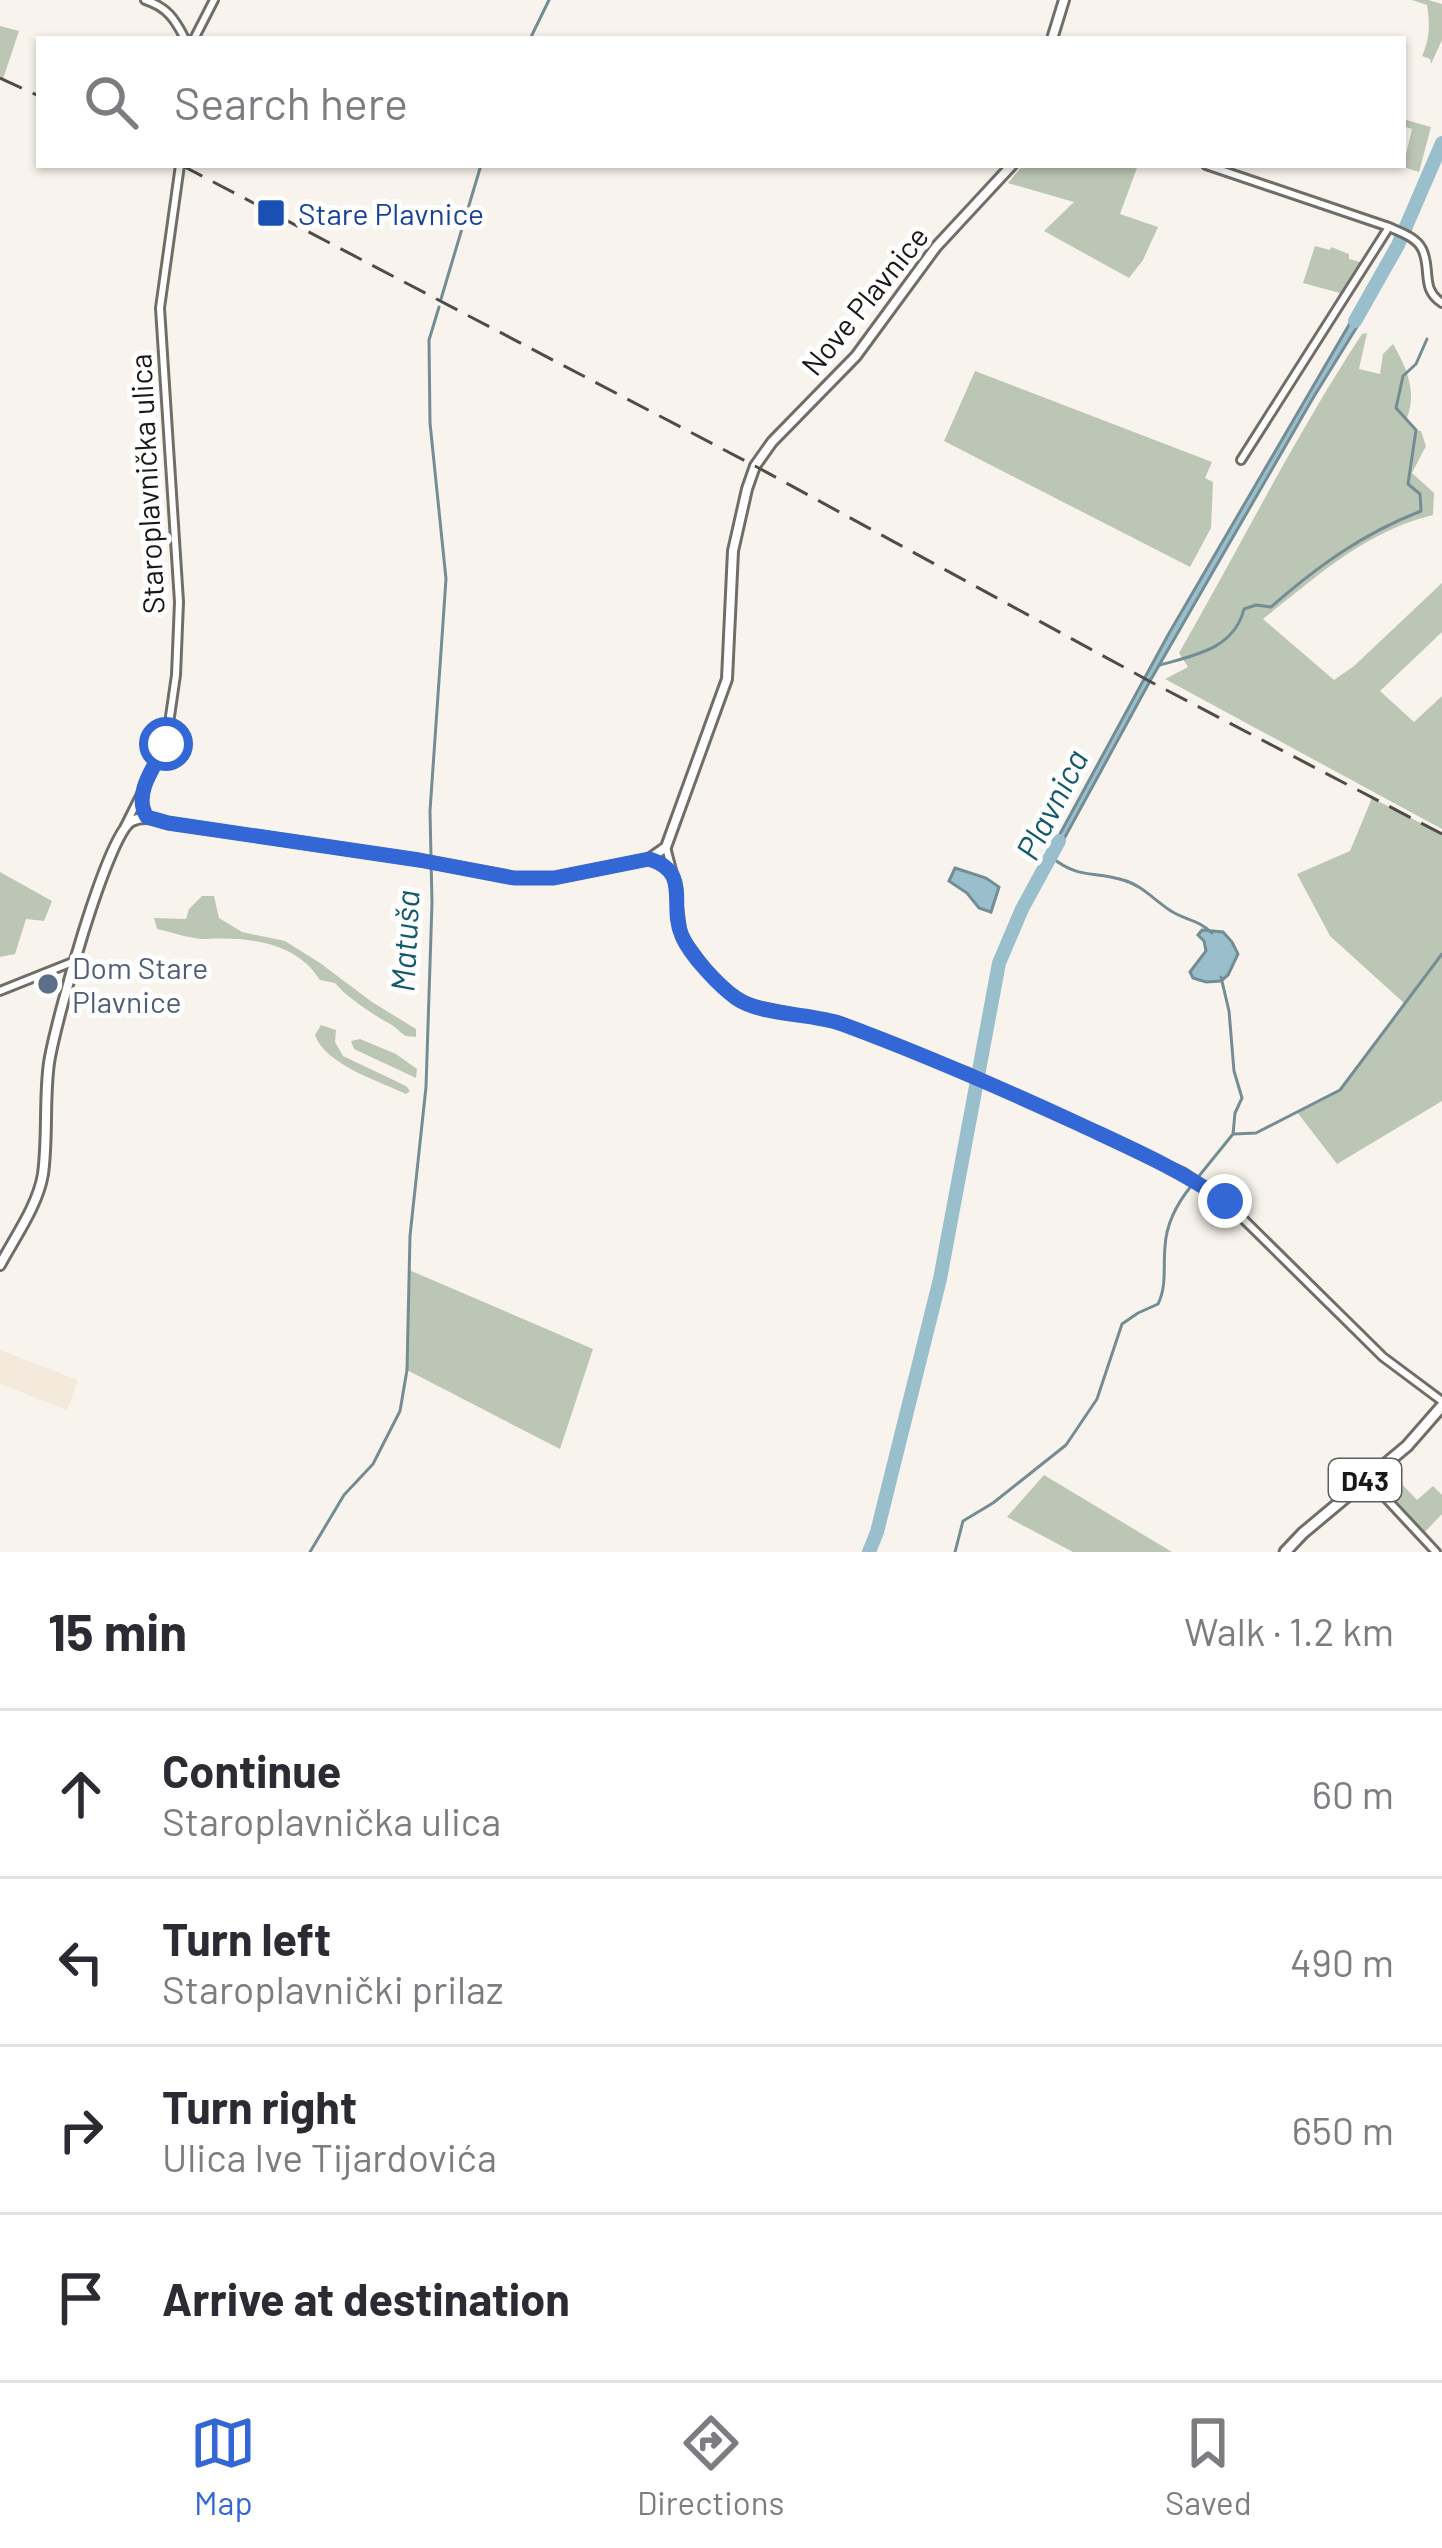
<!DOCTYPE html>
<html lang="en">
<head>
<meta charset="utf-8">
<style>
  body { margin:0; font-family:Barlow,sans-serif; background:#f7f7f7; color:#2b2b33 }
  .stop { position:absolute; width:36px; height:36px; margin:-27px; border:9px solid #3467d6; border-radius:50%; background:#fff }
  .stop.end { background:#3467d6; border-color:#fff; box-shadow:0 3px 12px #0008 }
  .list { margin:0; padding:0; list-style:none }
  h2 { display:flex; justify-content:space-between; align-items:center; height:156px; margin:0; padding:0 48px; font-size:51px }
  h2 small { font-size:39px; font-weight:400; color:#7c7c81 }
  .list li { display:grid; grid-template-columns:78px 1fr auto; gap:36px; align-items:center; box-sizing:border-box; height:168px; padding:0 48px; border-top:3px solid #e1e1e2 }
  .list b { display:block; font-size:45px; white-space:nowrap }
  .list p { margin:0; font-size:39px; white-space:nowrap; color:#7c7c81 }
  .list em { font-size:39px; font-style:normal; color:#7c7c81 }
  .icon { flex:none; width:66px; height:66px; fill:none; stroke:currentColor; stroke-width:2; stroke-linecap:round; stroke-linejoin:round }
  .map { position:relative; flex:none; width:1442px; height:1552px; overflow:hidden }
  .search { position:absolute; background:#fff; box-shadow:0 3px 9px #0004; left:36px; right:36px; top:36px; height:132px; display:flex; align-items:center; gap:30px; box-sizing:border-box; padding:0 42px; border-radius:0px; color:#7c7c81; font-size:45px }
  .sheet { height:828px; background:#fff }
  nav { display:flex; justify-content:space-around; align-items:center; box-sizing:border-box; height:168px; border-top:3px solid #e1e1e2; background:#fff; font-size:33px; color:#7c7c81 }
  nav a { display:grid; justify-items:center; gap:6px }
  nav .on { color:#3467d6 }
  .map>svg:first-child { display:block }
  .built { fill:#f3eadc }
  .green { fill:#bcc6b4 }
  .water { fill:#9abfcc; stroke:#748d95; stroke-width:3 }
  .lines { fill:none; stroke-linecap:round; stroke-linejoin:round }
  .stream { stroke:#748d95; stroke-width:3 }
  .river { stroke:#9abfcc; stroke-width:14 }
  .minor-casing { stroke:#716d67; stroke-width:12 }
  .tertiary-casing { stroke:#716d67; stroke-width:14 }
  .primary-casing { stroke:#716d67; stroke-width:15 }
  .minor { stroke:#fff; stroke-width:6 }
  .tertiary { stroke:#fff; stroke-width:8 }
  .primary { stroke:#fff; stroke-width:9 }
  .rail { stroke:#4f4c49; stroke-width:3; stroke-dasharray:24 12; stroke-linecap:butt }
  .route { stroke:#3467d6; stroke-width:15 }
  .transit-dot { fill:#1a4fb4; stroke:#fff; stroke-width:4.5 }
  .service-dot { fill:#5c6f8a; stroke:#fff; stroke-width:4.5 }
  .labels { text-anchor:middle; dominant-baseline:central; stroke-width:10; stroke-linejoin:round; paint-order:stroke }
  .shield { fill:#fff; stroke:#5f5d5c; stroke-width:3 }
  .shield-label { font-size:27px; font-weight:bold; fill:#1a1816 }
  .transit-label { font-size:30px; fill:#164399; stroke:#fff; text-anchor:start }
  .street-label { font-size:30px; fill:#1a1816; stroke:#fff }
  .service-label { font-size:30px; fill:#4e5e75; stroke:#fff; text-anchor:start }
  .water-label { font-size:33px; font-style:italic; fill:#13596e; stroke:#fff }
</style>
</head>
<body>
<div class="map">
<svg width="1442" height="1552" viewBox="0 0 1442 1552">
  <rect width="100%" height="100%" fill="#f8f4ed"/>
  <path class="built" d="M0,1350L78,1380L67,1410L0,1384Z"/>
  <path class="green" d="M1412,0H1428L1442,4V40L1431,64L1430,59L1422,56C1430,38 1430,25 1427,5Z
    M0,26L19,31L3,79L0,78Z
    M1403,119L1431,127L1419,172L1403,167L1412,129L1403,126Z
    M1023,165H1138L1120,214L1158,227L1143,260L1129,278L1044,231L1074,202L1008,183Z
    M1315,246L1330,250L1331,247L1349,254V259L1368,264L1347,295L1303,283Z
    M1367,333L1359,369L1380,374L1383,354L1393,344C1407,368 1417,392 1407,418L1415,430L1421,431L1426,446L1412,473L1434,493L1433,515C1366,531 1316,577 1263,619L1334,680L1354,666L1442,583V632L1380,691L1414,722L1442,696V829L1165,679L1188,667L1179,653C1240,547 1295,436 1362,334Z
    M975,371L1212,462L1205,478L1213,482L1211,528L1190,567L944,441Z
    M1372,798L1442,834V1101L1337,1164L1297,1112L1340,1090L1405,1004L1330,936L1297,874L1350,851Z
    M0,872L52,901L44,921L26,919L15,954L0,957Z
    M202,896H214L219,918L242,932L285,941L320,963L372,1002L416,1029V1037C413,1036 409,1037 406,1036C400,1033 396,1027 390,1024C374,1015 346,997 335,983L320,980C296,941 247,937 205,939C190,939 172,932 157,929L154,918L186,919L189,909Z
    M321,1025L336,1030L335,1042L343,1056L406,1086L410,1091L406,1094C381,1082 324,1064 315,1035Z
    M360,1039L396,1054L417,1069L416,1078L354,1049L351,1041Z
    M409,1270L593,1349L560,1449L407,1370Z
    M1044,1475L1172,1552H1073L1007,1517Z
    M1399,1481L1417,1500L1433,1486L1442,1495V1514L1421,1536L1382,1495Z"/>
  <path class="water" d="M1360,306H1364L1360,322L1313,398L1150,681L1053,859L1048,856L1168,635Z
    M955,868L986,878L999,887L991,912L979,908L967,893L949,881Z
    M1202,930L1223,932L1232,942L1238,954L1228,975L1221,981L1206,982L1193,978L1190,972L1206,951L1204,941L1198,935Z"/>
  <g class="lines">
    <path class="stream" d="M530,39L549,0
      M441,299L481,165
      M1160,665C1195,655 1234,649 1244,609L1256,605L1271,607C1318,566 1362,534 1421,511L1420,494L1408,484L1416,430L1396,408L1403,376L1416,364L1427,339
      M1051,857C1079,879 1091,871 1123,880C1142,885 1155,901 1171,911C1187,921 1197,919 1212,933
      M1234,1134L1256,1133L1340,1090L1442,954
      M1199,1176L1233,1134L1235,1113L1242,1098L1234,1071L1229,1011L1221,977
      M310,1552L344,1495L373,1464L400,1411L407,1370L410,1236L426,1087L432,903L430,811L446,579L430,423L429,340L439,307
      M955,1552L963,1521L993,1503L1066,1445L1097,1399L1122,1324L1138,1313L1158,1304C1167,1286 1163,1267 1165,1247C1166,1224 1178,1202 1192,1185"/>
    <path class="river" d="M1355,321L1398,245L1442,143
      M869,1552L877,1532L940,1279L999,963L1022,909L1059,841"/>
    <g class="minor-casing">
      <path id="minor" d="M145,0C167,7 175,19 185,39
        M194,39L214,0
        M1206,165L1389,227C1400,232 1416,237 1422,249C1432,269 1420,289 1442,303
        M1241,460L1389,227
        M125,826L166,744L176,675L179,602L160,308L180,165
        M666,847L674,878L682,936L708,972L736,998L748,1004L835,1022L966,1072L1184,1173L1225,1201L1383,1357L1442,1401
        M649,859L670,868
        M0,991L75,961
        M1367,1478L1436,1552"/>
    </g>
    <g class="tertiary-casing">
      <path id="tertiary" d="M1052,39L1064,0
        M0,1265C15,1237 38,1205 43,1174C48,1137 44,1099 49,1063C54,1028 107,833 132,821C144,815 156,819 168,823L419,860L514,878H554L649,859L666,847L727,679L733,551L747,489L755,466L772,442L856,356L936,247L1012,165"/>
    </g>
    <g class="primary-casing">
      <path id="primary" d="M1285,1552L1303,1533L1407,1446L1442,1406"/>
    </g>
    <use href="#minor" class="minor"/>
    <use href="#tertiary" class="tertiary"/>
    <use href="#primary" class="primary"/>
    <path class="rail" d="M0,78L39,96
      M181,165L755,466L1151,682L1442,834"/>
  </g>
  <g class="lines">
    <path class="route" d="M166,744C155,766 132,794 147,817L168,823L419,860L514,878H554L649,859C692,872 668,905 682,936C690,955 719,986 736,998C762,1016 811,1013 842,1024C923,1054 1001,1088 1079,1124C1130,1148 1179,1169 1225,1201"/>
  </g>
  <rect class="transit-dot" x="256" y="198" width="30" height="30" rx="6"/>
  <circle class="service-dot" cx="48" cy="984" r="12"/>
  <g class="labels">
    <rect class="shield" x="1329" y="1459" width="72" height="42" rx="9"/>
    <g class="shield-label">
      <text x="1365" y="1480">D43</text>
    </g>
    <g class="transit-label">
      <text x="298" y="213">Stare Plavnice</text>
    </g>
    <g class="street-label">
      <text transform="translate(864 300) rotate(-51)">Nove Plavnice</text>
      <text transform="translate(146 484) rotate(-93)">Staroplavnička ulica</text>
    </g>
    <g class="service-label">
      <text x="72" y="967">Dom Stare<tspan x="72" dy="34">Plavnice</tspan></text>
    </g>
    <g class="water-label">
      <text transform="translate(1051 804) rotate(-63)">Plavnica</text>
      <text transform="translate(404 941) rotate(-87)">Matuša</text>
    </g>
  </g>
</svg>
<div class="stop" style="left:166px;top:744px"></div>
<div class="stop end" style="left:1225px;top:1201px"></div>
<div class="search"><svg class="icon" aria-label="search" viewBox="0 0 24 24"><circle cx="10" cy="10" r="6"/><path d="M15 15l6 6"/></svg>Search here</div>
</div>
<section class="sheet">
<h2>15 min<small>Walk · 1.2 km</small></h2>
<ul class="list">
<li><svg class="icon" aria-label="ahead" viewBox="0 0 24 24"><path d="M12 20V5M6 11l6-6 6 6"/></svg><div><b>Continue</b><p>Staroplavnička ulica</p></div><em>60 m</em></li>
<li><svg class="icon" aria-label="left" viewBox="0 0 24 24"><path d="M17 20v-9H6M10 6l-5 5 5 5"/></svg><div><b>Turn left</b><p>Staroplavnički prilaz</p></div><em>490 m</em></li>
<li><svg class="icon" aria-label="right" viewBox="0 0 24 24"><path d="M7 20v-9h11M14 6l5 5-5 5"/></svg><div><b>Turn right</b><p>Ulica Ive Tijardovića</p></div><em>650 m</em></li>
<li><svg class="icon" aria-label="arrive" viewBox="0 0 24 24"><path d="M6 21V4h12l-3 4 3 4H6"/></svg><div><b>Arrive at destination</b></div></li>
</ul>
</section>
<nav>
<a class="on"><svg class="icon" aria-label="map" viewBox="0 0 24 24"><path d="M3 6l6-2 6 2 6-2v14l-6 2-6-2-6 2zM9 4v14M15 6v14"/></svg>Map</a>
<a><svg class="icon" aria-label="directions" viewBox="0 0 24 24"><path d="M12 3l9 9-9 9-9-9zM9 14v-3h6M13 9l2 2-2 2"/></svg>Directions</a>
<a><svg class="icon" aria-label="saved" viewBox="0 0 24 24"><path d="M7 4h10v16l-5-4-5 4z"/></svg>Saved</a>
</nav>
</body>
</html>
